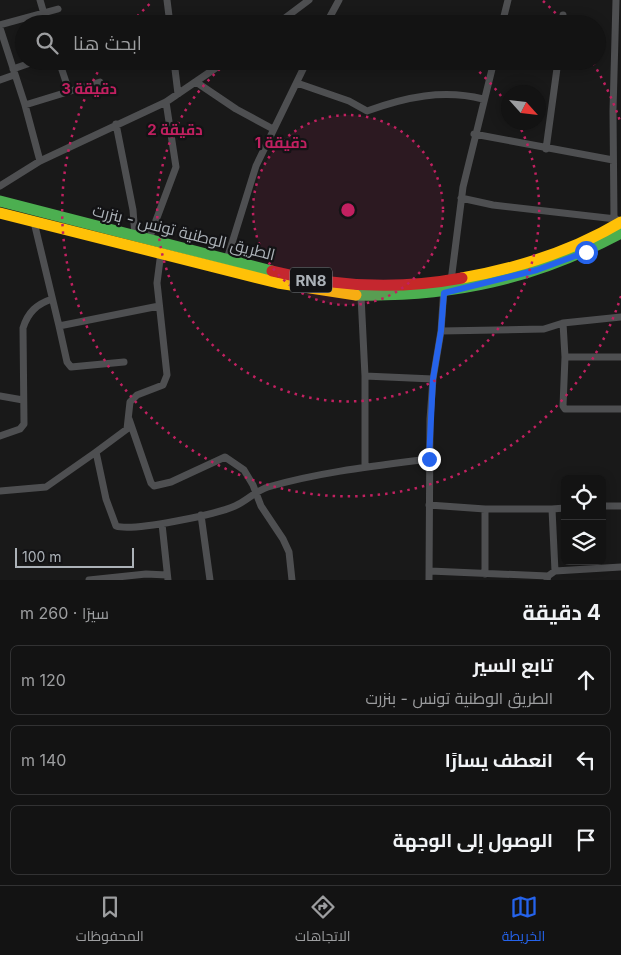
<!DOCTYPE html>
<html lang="ar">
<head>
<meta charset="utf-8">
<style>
  body { margin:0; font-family:Inter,Cairo,sans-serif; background:#202021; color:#f1f3f6; direction:rtl }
  .controls { position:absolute; right:15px; bottom:15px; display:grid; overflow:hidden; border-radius:8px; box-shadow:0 2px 12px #0003 }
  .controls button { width:45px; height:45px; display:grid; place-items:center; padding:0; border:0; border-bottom:1px solid #323233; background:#131313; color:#f1f3f6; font:25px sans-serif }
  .compass { position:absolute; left:501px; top:85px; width:45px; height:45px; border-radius:50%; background:#131313; box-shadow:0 2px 12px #0003; rotate:117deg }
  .scale { position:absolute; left:15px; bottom:12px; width:119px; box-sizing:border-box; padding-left:5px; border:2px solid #acb2b8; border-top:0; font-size:14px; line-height:18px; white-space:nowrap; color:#acb2b8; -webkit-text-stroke:4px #131315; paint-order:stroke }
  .stop { position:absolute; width:15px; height:15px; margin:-11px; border:4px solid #2563eb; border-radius:50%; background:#fff }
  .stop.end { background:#2563eb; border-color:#fff; box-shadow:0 1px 5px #0008 }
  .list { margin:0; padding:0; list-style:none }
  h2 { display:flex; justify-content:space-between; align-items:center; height:65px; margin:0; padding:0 20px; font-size:21px }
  h2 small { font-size:16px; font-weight:400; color:#9d9ea0 }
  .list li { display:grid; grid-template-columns:32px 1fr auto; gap:15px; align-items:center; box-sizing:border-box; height:70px; margin:0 10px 10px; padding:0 10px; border:1px solid #323233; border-radius:8px }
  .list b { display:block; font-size:19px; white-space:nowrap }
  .list p { margin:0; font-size:16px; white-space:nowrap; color:#9d9ea0 }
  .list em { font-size:16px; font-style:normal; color:#9d9ea0 }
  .icon { flex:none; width:28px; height:28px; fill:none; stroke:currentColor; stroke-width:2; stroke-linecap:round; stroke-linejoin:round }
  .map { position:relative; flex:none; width:621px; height:580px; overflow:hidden; direction:ltr }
  .search { position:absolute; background:#131313; box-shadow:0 2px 12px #0003; left:15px; right:15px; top:15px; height:55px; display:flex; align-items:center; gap:12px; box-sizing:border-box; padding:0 18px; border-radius:28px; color:#9d9ea0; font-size:19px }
  .sheet { height:305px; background:#131313 }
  nav { display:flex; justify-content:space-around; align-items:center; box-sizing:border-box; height:70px; border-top:1px solid #323233; background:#131313; font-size:14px; color:#9d9ea0 }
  nav a { display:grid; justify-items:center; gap:2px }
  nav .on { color:#2563eb }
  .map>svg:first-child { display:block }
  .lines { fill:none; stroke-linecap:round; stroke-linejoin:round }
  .street { stroke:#4e4f51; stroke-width:7 }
  .fast { stroke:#4caf50; stroke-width:11 }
  .slow { stroke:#ffc107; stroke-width:11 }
  .jam { stroke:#c62828; stroke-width:11 }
  .route { stroke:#2563eb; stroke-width:6 }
  .ring { fill:none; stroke:#c12060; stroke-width:2.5; stroke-dasharray:2.5 5 }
  .labels { text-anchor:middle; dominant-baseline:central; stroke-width:4.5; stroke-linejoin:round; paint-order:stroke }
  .shield { fill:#131315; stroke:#7e8287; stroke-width:1 }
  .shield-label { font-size:15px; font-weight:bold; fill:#acb2b8 }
  .street-label { font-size:16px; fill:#acb2b8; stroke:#131315 }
  .centre { fill:#c12060; stroke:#131315; stroke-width:2.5 }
  .ring-label { font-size:15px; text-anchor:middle; font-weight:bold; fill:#c12060; stroke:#131315; stroke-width:4.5; stroke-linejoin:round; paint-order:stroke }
</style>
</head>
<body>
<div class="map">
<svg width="621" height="580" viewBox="0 0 621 580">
  <rect width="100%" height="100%" fill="#191919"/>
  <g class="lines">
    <path class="street" d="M40,0L47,24
      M167,0L170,24
      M277,24L309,0
      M326,24L339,0
      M502,24L508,0
      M562,24L563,15
      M0,25L58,9
      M0,28L25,105L40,161
      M59,61L69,91
      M174,61L178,94
      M13,69L36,61
      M0,80L14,75
      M196,82L236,109L273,129
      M297,83L349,101L367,111C406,97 443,89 483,99
      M25,105L100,82
      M116,124L133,210L135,236
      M474,134L613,160
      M546,149L558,61
      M0,186L40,161L166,102L226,61
      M461,198L493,205L616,219
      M614,219L613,111L616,0
      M34,222L59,326L159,306
      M149,239L176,167L166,102
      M161,252L157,283L167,375L163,385L137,395L130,402L127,429L96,452L106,499L116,526C133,532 217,514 235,506C247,501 255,491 268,487C320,472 374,466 429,459
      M227,259L256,166L307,61
      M451,281L463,187L494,61
      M361,296L365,376V467
      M563,323L565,357L563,406L565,409H621
      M59,326L67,362L71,367L124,362
      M441,331L544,329L563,323L621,317
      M565,357H621
      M365,376L433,379
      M0,396L23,400
      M129,419L151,483L154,486L171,482L225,457L244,470L253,485L261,506L283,539L289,552L292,580
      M0,436L20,429L24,424L23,328C28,312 37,304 52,299
      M0,491L46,487L96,452
      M429,505L485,509H552
      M602,506H621
      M201,515L210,580
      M162,524L168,580
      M430,571L548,576
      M555,571L552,509L565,508
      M485,574V509
      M89,580L146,574L167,575
      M429,580L430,419L433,379L441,331L444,288
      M547,580L548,576L555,571L621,567"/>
    <path class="fast" d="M0,201L272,271
      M356,295C453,297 535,279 621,233"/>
    <path class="slow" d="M0,213L278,283L356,295
      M462,278C519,268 571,252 621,222"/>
    <path class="jam" d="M272,271C335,287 398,290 462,278"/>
  </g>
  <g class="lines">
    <path class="route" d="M429,459L433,379L441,331L444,293L537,270L586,252"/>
  </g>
  <circle cx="348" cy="210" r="95" fill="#c12060" fill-opacity=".12"/>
  <g class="ring">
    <circle cx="348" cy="210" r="95"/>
    <path d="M307 24A191 191 0 0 1 389 24M468 62A191 191 0 0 1 508 106M518 123A191 191 0 1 1 228 62"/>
    <path d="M621 296A286 286 0 1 1 103 63M132 22A286 286 0 0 1 153 1M543 1A286 286 0 0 1 564 22M593 63A286 286 0 0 1 621 124"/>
  </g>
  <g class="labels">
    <rect class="shield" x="290" y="267.5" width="42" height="25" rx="4"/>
    <g class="shield-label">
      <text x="311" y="280">RN8</text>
    </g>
    <g class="street-label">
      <text transform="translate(184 232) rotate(14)">الطريق الوطنية تونس - بنزرت</text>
    </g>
  </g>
  <circle cx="348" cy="210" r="8" class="centre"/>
  <g class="ring-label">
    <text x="89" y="94">3 دقيقة</text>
    <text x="175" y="135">2 دقيقة</text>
    <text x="281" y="148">1 دقيقة</text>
  </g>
</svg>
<div class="controls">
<button><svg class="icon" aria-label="locate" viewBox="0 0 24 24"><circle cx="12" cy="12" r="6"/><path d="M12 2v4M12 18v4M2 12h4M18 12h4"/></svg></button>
<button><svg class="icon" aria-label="layers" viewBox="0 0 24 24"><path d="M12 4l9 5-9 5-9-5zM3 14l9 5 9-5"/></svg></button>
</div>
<svg class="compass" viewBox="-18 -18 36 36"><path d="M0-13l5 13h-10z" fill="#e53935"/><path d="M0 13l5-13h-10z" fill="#9d9ea0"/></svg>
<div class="scale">100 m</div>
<div class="stop" style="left:586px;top:252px"></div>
<div class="stop end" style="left:429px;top:459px"></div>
<div class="search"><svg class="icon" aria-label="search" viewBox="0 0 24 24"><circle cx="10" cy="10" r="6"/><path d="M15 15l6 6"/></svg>ابحث هنا</div>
</div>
<section class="sheet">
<h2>4 دقيقة<small>سيرًا · 260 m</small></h2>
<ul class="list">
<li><svg class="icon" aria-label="ahead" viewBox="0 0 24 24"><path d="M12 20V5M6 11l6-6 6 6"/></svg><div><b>تابع السير</b><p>الطريق الوطنية تونس - بنزرت</p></div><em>120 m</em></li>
<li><svg class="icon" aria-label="left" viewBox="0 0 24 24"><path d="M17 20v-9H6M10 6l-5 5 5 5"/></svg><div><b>انعطف يسارًا</b></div><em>140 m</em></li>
<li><svg class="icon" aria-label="arrive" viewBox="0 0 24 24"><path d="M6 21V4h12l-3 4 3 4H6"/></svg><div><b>الوصول إلى الوجهة</b></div></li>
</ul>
</section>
<nav>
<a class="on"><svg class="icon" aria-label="map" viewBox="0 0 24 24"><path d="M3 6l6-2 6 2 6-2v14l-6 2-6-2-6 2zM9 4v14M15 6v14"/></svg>الخريطة</a>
<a><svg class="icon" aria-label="directions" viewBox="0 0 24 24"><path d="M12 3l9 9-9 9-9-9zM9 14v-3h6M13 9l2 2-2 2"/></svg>الاتجاهات</a>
<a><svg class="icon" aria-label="saved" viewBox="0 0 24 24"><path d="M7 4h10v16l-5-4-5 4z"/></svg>المحفوظات</a>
</nav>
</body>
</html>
